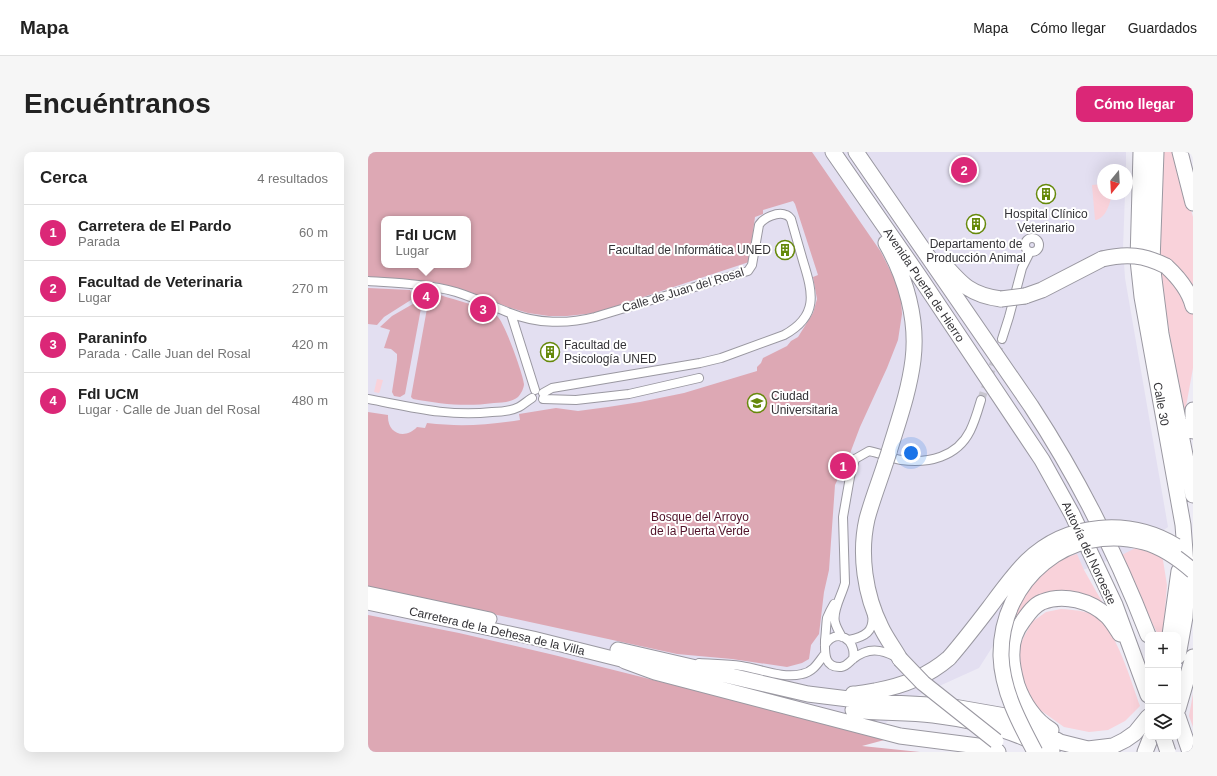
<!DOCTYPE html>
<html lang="es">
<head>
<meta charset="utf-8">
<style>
  body { margin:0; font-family:Helvetica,sans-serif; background:#f6f6f6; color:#222 }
  .controls { position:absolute; right:12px; bottom:12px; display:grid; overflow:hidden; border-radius:8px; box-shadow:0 4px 16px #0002 }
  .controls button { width:36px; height:36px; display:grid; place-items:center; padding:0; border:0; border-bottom:1px solid #e0e0e0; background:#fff; color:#222; font:20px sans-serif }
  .compass { position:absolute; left:729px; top:12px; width:36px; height:36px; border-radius:50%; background:#fff; box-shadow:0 4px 16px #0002; rotate:198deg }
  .you { position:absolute; left:543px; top:301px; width:14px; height:14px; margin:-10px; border:3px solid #fff; border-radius:50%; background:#1a73e8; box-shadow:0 0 0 6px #1a73e833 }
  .badge { display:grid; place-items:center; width:26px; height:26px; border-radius:50%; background:#db2777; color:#fff; font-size:13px; font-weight:700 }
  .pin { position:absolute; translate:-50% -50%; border:2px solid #fff; box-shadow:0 1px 4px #0006 }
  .popup { position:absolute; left:13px; top:64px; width:90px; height:52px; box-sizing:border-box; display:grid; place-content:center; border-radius:8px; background:#fff; filter:drop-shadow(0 1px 3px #0005); font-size:13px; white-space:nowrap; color:#767676 }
  .popup b { font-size:15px; color:#222 }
  .popup::after { content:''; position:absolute; left:50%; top:100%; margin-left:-8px; border:8px solid transparent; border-top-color:#fff }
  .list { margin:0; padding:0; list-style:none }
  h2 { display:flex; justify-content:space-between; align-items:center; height:52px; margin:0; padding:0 16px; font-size:17px }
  h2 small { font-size:13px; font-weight:400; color:#767676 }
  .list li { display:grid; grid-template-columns:26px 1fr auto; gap:12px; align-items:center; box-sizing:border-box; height:56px; padding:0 16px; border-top:1px solid #e0e0e0 }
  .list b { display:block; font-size:15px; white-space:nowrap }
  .list p { margin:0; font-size:13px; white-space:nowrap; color:#767676 }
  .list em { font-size:13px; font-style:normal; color:#767676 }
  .icon { flex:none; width:22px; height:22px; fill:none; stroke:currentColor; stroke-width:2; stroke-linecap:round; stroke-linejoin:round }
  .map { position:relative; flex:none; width:825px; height:600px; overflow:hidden; border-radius:8px }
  header { display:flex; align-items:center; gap:24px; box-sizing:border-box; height:56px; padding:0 20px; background:#fff; border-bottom:1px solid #e0e0e0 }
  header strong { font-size:19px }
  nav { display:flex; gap:22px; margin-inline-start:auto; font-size:14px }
  .intro { display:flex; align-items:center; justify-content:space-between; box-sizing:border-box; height:96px; padding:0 24px }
  h1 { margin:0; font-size:28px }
  .button { padding:10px 18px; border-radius:8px; background:#db2777; color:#fff; font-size:14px; font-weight:700 }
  main { display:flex; gap:24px; padding:0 24px }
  aside { flex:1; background:#fff; border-radius:8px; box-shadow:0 4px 16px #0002 }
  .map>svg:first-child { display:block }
  .built { fill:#e3dff1; fill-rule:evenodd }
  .green { fill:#f9d2da }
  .forest { fill:#dda8b4; fill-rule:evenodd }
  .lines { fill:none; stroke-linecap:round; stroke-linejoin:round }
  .street-tunnel { stroke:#c8c6cf; stroke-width:8; stroke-dasharray:8 4; stroke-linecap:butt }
  .street-casing { stroke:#9a98a1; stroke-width:10 }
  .primary-casing { stroke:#9a98a1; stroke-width:15 }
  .highway-casing { stroke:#9a98a1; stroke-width:17 }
  .street { stroke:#fff; stroke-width:8 }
  .primary { stroke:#fff; stroke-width:13 }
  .highway { stroke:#fff; stroke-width:15 }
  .highway-bridge-casing { stroke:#9a98a1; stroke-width:17; stroke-linecap:butt }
  .highway-bridge { stroke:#fff; stroke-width:15 }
  .labels { text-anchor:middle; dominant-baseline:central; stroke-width:4; stroke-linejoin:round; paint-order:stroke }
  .poi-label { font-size:12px; fill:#343337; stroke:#fff }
  .street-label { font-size:12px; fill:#343337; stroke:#fff }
  .park-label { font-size:12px; fill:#511329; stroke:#fff }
</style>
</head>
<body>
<header>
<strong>Mapa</strong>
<nav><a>Mapa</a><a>Cómo llegar</a><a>Guardados</a></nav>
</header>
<div class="intro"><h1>Encuéntranos</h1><a class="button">Cómo llegar</a></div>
<main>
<aside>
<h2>Cerca<small>4 resultados</small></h2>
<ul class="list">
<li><span class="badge">1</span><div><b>Carretera de El Pardo</b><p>Parada</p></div><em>60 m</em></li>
<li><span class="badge">2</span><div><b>Facultad de Veterinaria</b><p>Lugar</p></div><em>270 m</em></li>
<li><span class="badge">3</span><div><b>Paraninfo</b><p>Parada · Calle Juan del Rosal</p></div><em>420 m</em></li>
<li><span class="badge">4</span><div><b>FdI UCM</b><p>Lugar · Calle de Juan del Rosal</p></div><em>480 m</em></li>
</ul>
</aside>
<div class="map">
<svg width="825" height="600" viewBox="0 0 825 600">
  <rect width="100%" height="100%" fill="#edebf5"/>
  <path class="built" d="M0,0H758V18H735V42H757L755,97L757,126L800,375L768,398L670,435L644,464L611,516L547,545L492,594L363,600H0ZM16,67H100V113H16Z"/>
  <path class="green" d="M794,0H806L825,65V216L817,260C802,193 790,124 791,55C791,37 793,18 794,0Z
    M735,32V42H744C742,51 738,67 727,68L724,33Z
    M9,227L15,228L12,239L11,241L6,240Z
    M775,392L794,402L799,433L795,483H790L752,404Z
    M709,402L716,418L741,462L684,444L642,493L644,464L659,431L683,410Z
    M693,457C705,458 718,458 729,465C748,477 764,532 772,554L757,569L740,578L721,580L696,575L668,555L655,534L650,511L652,492L664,470L678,460Z
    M825,542V575L821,564Z"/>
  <path class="forest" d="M0,0H444L513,100L528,130L533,147L534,162L530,188L519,216L492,275L481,304L467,333L461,418L456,440L451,482L443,493L441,507L434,511L419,515L364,507L309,502L0,435V260L20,263C19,282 37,288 49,275L57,276L59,271C93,275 118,273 152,268L151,262L188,256L210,259L240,255L272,250L316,241L389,219V215L393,211L395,206L419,194L423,189L430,185L445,161L449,147L445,125L450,123L427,52L425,49L395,58V62L387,65L381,110L227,161L199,164H181L160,161L143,156L89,136L66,130L0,125ZM16,67H100V113H16Z
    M0,136L42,138L46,146L16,165L9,173L0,172Z
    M45,138L68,142L64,146L55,148L48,144Z
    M72,143C90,149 112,153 129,164C136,169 155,222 156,232C156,236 153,242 150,245C144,250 134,251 126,251C97,255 73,252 45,247L43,245L60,151L68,148Z
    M50,149L54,151L37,242L32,245L26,244L24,240L29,208V202L23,197L16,196L22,178L12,175L24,164Z
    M0,463L91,481L186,503L520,587L494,594L552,600H0Z"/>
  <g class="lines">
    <path class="street-tunnel" d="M613,248L634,187"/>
    <g class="street-casing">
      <path id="street" d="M657 93a7 7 0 1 1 14 0a7 7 0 1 1-14 0Z
        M0,129C29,131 60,132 88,140C107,146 124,154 142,161C169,172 200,172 227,165L380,119L384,113L391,73C395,66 410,59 418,63C420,63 422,66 423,67C427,81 431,95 435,109C445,141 451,164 416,183L353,206L332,211L184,236L175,241
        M143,162L167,238
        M634,187L641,165L654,116L662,100
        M0,247C43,255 80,265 124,260C133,260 143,259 151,255C155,253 159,249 164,246
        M175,247L208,248L261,242L331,226
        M466,452C463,457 461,461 459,466C458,473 458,481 457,488C457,499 455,516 473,515C479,514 481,510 485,507C500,495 513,497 528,505
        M474,485C471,480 468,475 467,470C464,459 474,443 477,431L475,365L482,325L487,307L501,299C512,301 522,306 533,308C560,312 589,305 602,279C607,269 610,258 613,248
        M481,488C496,485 507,480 504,461
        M457,493C468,475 489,487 485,507
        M331,511C345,512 359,512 373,514C393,517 414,527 434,522C445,520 450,511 456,503"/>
    </g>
    <g class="primary-casing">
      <path id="primary" d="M0,441L122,467
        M0,451L165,486L257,509"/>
    </g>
    <g class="highway-casing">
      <path id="highway" d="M465,0L551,124L674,308L704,362L747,453L780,543
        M488,0L663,254C710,326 749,403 780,483
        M773,0L770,108L774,145L815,373L819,426L817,465L810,504
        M788,0L784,111L793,182L825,343
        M812,0L825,51
        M518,91C538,126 550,168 545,208C541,240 530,270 521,300
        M575,111C594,133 603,143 633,147
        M798,114C810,125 821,138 825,154
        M657,144L674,138L734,107
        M825,258V279
        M518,309C512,328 504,348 499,367C491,402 497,443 513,475C518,486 526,496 532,507
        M802,483L811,419
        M250,498L440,542L505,550L580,554L643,565L669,577L692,590L720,597L745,594L757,588L767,581L780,565
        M257,509L287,520L532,584L610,594L630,600
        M485,542C492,542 500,540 507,539C535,534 559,525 581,506
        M810,557L825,505
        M485,558C511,561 538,560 565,563C606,568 648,578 684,600
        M810,565L822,600
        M683,578C667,569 655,550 649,533C646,522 643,511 644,500C644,488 648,478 655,469C660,462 666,453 674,450C696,441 723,449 739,464C744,469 748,476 752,482
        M777,600L783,585"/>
    </g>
    <use href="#street" class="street"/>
    <use href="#primary" class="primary"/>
    <use href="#highway" class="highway"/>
    <g class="highway-bridge-casing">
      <path id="highway-bridge" d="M734,107C759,101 776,103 798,114
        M633,147L657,144
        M518,309L521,300
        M581,506C595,490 608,473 621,456C633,440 645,423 659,409C699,370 762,366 808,394
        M532,507L555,531L628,589
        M795,585L800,600
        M667,600C651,570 634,538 633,504C632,427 701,370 776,390C795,395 810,406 825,419"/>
    </g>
    <use href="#highway-bridge" class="highway-bridge"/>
  </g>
  <defs>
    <g id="building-ring" transform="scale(1)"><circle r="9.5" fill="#fff" stroke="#66890b" stroke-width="1.5"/><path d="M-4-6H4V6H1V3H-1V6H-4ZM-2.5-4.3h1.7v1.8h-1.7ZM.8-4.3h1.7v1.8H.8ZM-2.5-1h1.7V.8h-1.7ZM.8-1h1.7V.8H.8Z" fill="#66890b"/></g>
    <g id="university-ring" transform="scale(1)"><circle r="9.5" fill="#fff" stroke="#66890b" stroke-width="1.5"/><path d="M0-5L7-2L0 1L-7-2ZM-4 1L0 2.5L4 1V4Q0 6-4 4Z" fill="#66890b"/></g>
  </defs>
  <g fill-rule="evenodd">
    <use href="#building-ring" x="678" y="42"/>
    <use href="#building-ring" x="608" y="72"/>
    <use href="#building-ring" x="417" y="98"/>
    <use href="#building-ring" x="182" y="200"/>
    <use href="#university-ring" x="389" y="251"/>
  </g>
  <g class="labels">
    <g class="poi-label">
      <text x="678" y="62">Hospital Clínico<tspan x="678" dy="14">Veterinario</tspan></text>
      <text x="608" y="92">Departamento de<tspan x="608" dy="14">Producción Animal</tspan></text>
      <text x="403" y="98" text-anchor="end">Facultad de Informática UNED</text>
      <text x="196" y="193" text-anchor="start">Facultad de<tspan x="196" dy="14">Psicología UNED</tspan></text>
      <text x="403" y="244" text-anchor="start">Ciudad<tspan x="403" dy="14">Universitaria</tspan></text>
    </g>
    <g class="street-label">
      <text transform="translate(556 133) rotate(56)">Avenida Puerta de Hierro</text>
      <text transform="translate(315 138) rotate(-17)">Calle de Juan del Rosal</text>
      <text transform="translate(793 252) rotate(80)">Calle 30</text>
      <text transform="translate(721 401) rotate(65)">Autovía del Noroeste</text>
      <text transform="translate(129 479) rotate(13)">Carretera de la Dehesa de la Villa</text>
    </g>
    <g class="park-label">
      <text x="332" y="365">Bosque del Arroyo<tspan x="332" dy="14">de la Puerta Verde</tspan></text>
    </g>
  </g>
</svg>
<div class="controls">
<button>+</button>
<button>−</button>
<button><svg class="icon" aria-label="layers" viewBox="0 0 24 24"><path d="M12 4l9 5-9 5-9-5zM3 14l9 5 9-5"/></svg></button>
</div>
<svg class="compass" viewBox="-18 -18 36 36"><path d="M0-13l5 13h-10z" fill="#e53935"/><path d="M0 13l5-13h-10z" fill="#767676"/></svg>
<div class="you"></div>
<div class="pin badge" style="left:475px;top:314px">1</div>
<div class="pin badge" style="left:596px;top:18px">2</div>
<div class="pin badge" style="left:115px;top:157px">3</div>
<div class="pin badge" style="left:58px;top:144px">4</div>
<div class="popup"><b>FdI UCM</b>Lugar</div>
</div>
</main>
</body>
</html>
